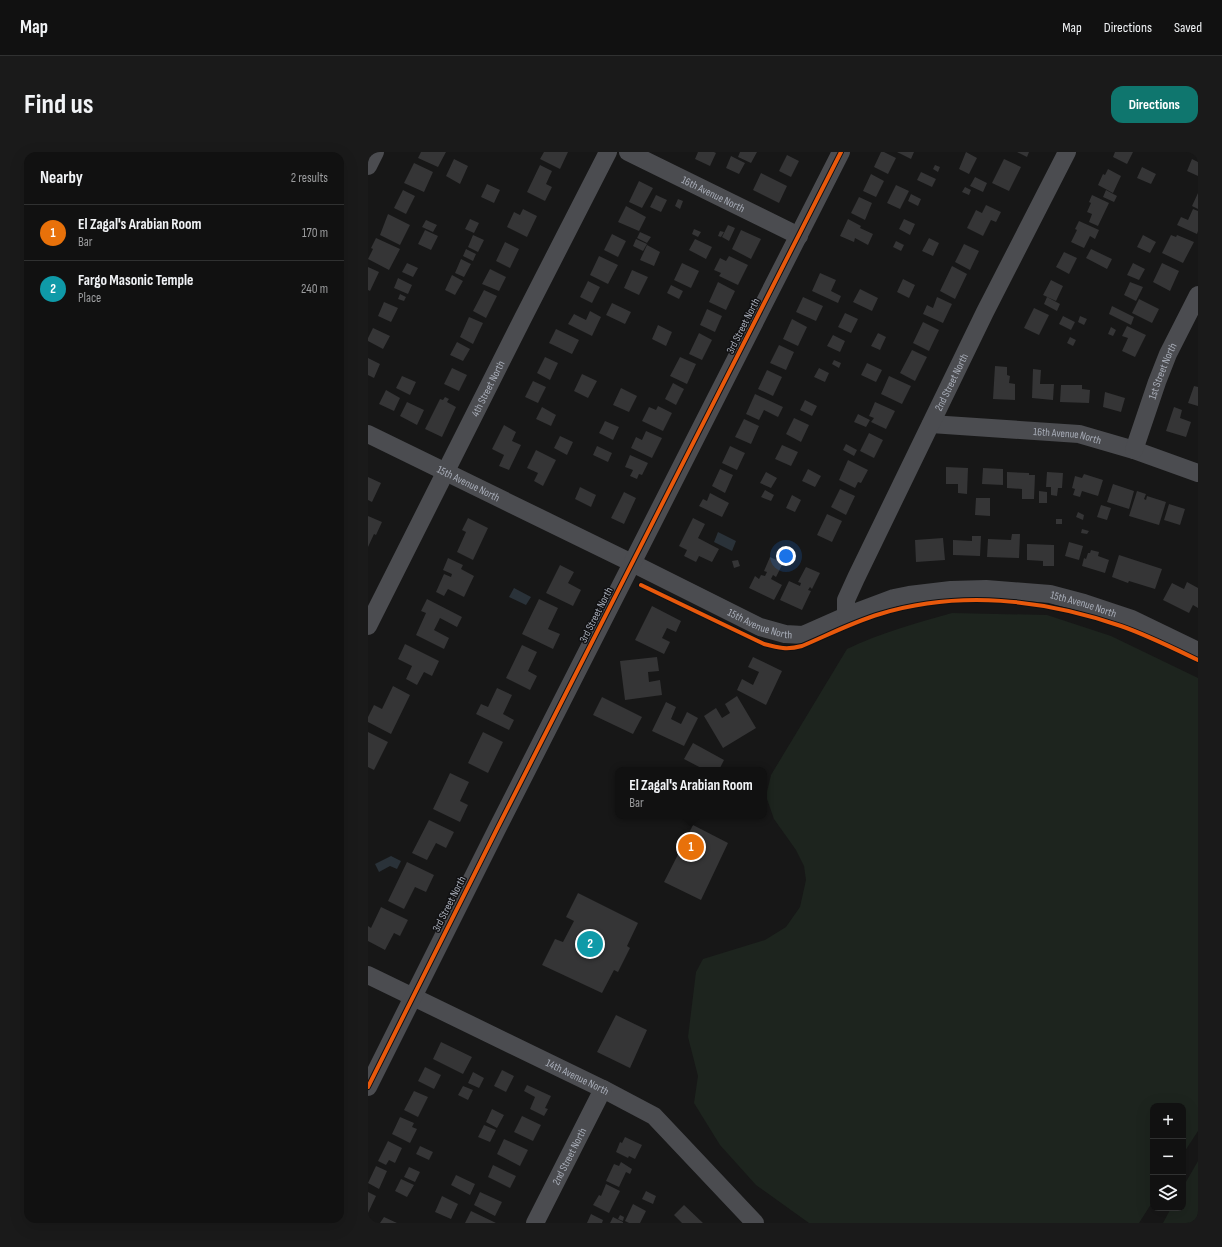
<!DOCTYPE html>
<html lang="en">
<head>
<meta charset="utf-8">
<style>
  body { margin:0; font-family:"Sofia Sans Condensed",sans-serif; background:#1a1a1a; color:#f1f3f6 }
  .controls { position:absolute; right:12px; bottom:12px; display:grid; overflow:hidden; border-radius:8px; box-shadow:0 4px 16px #0002 }
  .controls button { width:36px; height:36px; display:grid; place-items:center; padding:0; border:0; border-bottom:1px solid #303131; background:#111; color:#f1f3f6; font:20px sans-serif }
  .you { position:absolute; left:418px; top:404px; width:14px; height:14px; margin:-10px; border:3px solid #fff; border-radius:50%; background:#1a73e8; box-shadow:0 0 0 6px #1a73e833 }
  .badge { display:grid; place-items:center; width:26px; height:26px; border-radius:50%; background:#0f766e; color:#fff; font-size:13px; font-weight:700 }
  .pin { position:absolute; translate:-50% -50%; border:2px solid #fff; box-shadow:0 1px 4px #0006 }
  .popup { position:absolute; left:247px; top:615px; width:152px; height:52px; box-sizing:border-box; display:grid; place-content:center; border-radius:8px; background:#111; filter:drop-shadow(0 1px 3px #0005); font-size:13px; white-space:nowrap; color:#9c9d9f }
  .popup b { font-size:15px; color:#f1f3f6 }
  .popup::after { content:''; position:absolute; left:50%; top:100%; margin-left:-8px; border:8px solid transparent; border-top-color:#111 }
  .list { margin:0; padding:0; list-style:none }
  h2 { display:flex; justify-content:space-between; align-items:center; height:52px; margin:0; padding:0 16px; font-size:17px }
  h2 small { font-size:13px; font-weight:400; color:#9c9d9f }
  .list li { display:grid; grid-template-columns:26px 1fr auto; gap:12px; align-items:center; box-sizing:border-box; height:56px; padding:0 16px; border-top:1px solid #303131 }
  .list b { display:block; font-size:15px; white-space:nowrap }
  .list p { margin:0; font-size:13px; white-space:nowrap; color:#9c9d9f }
  .list em { font-size:13px; font-style:normal; color:#9c9d9f }
  .icon { flex:none; width:22px; height:22px; fill:none; stroke:currentColor; stroke-width:2; stroke-linecap:round; stroke-linejoin:round }
  .map { position:relative; flex:none; width:830px; height:1071px; overflow:hidden; border-radius:12px }
  header { display:flex; align-items:center; gap:24px; box-sizing:border-box; height:56px; padding:0 20px; background:#111; border-bottom:1px solid #303131 }
  header strong { font-size:19px }
  nav { display:flex; gap:22px; margin-inline-start:auto; font-size:14px }
  .intro { display:flex; align-items:center; justify-content:space-between; box-sizing:border-box; height:96px; padding:0 24px }
  h1 { margin:0; font-size:28px }
  .button { padding:10px 18px; border-radius:12px; background:#0f766e; color:#fff; font-size:14px; font-weight:700 }
  main { display:flex; gap:24px; padding:0 24px }
  aside { flex:1; background:#111; border-radius:12px; box-shadow:0 4px 16px #0002 }
  .map>svg:first-child { display:block }
  .green { fill:#1d241e }
  .water { fill:#2a3239 }
  .building { fill:#353536 }
  .lines { fill:none; stroke-linecap:round; stroke-linejoin:round }
  .minor { stroke:#4b4c50; stroke-width:18 }
  .cycleway-casing { stroke:#111113; stroke-width:6 }
  .cycleway { stroke:#e8590c; stroke-width:4 }
  .labels { text-anchor:middle; dominant-baseline:central; stroke-width:3; stroke-linejoin:round; paint-order:stroke }
  .street-label { font-size:11px; fill:#a8adb8; stroke:#111113 }
</style>
</head>
<body>
<header>
<strong>Map</strong>
<nav><a>Map</a><a>Directions</a><a>Saved</a></nav>
</header>
<div class="intro"><h1>Find us</h1><a class="button">Directions</a></div>
<main>
<aside>
<h2>Nearby<small>2 results</small></h2>
<ul class="list">
<li><span class="badge" style="background:#e8710a">1</span><div><b>El Zagal's Arabian Room</b><p>Bar</p></div><em>170 m</em></li>
<li><span class="badge" style="background:#0f9aa8">2</span><div><b>Fargo Masonic Temple</b><p>Place</p></div><em>240 m</em></li>
</ul>
</aside>
<div class="map">
<svg width="830" height="1071" viewBox="0 0 830 1071">
  <rect width="100%" height="100%" fill="#171717"/>
  <path class="green" d="M584,461L679,463L743,484L830,526V979L815,1002V954H785V1049L771,1071H441L388,1033L352,993L326,951L330,924L320,885L328,820L335,807L397,788L418,775L432,755L438,728L436,714L428,698L406,667L398,644L403,623L479,497C512,481 549,471 584,461Z
    M830,1009V1071H795L803,1056H815V1035Z"/>
  <path class="water" d="M350,380L368,389L364,399L346,390Z
    M146,436L163,445L158,453L141,445Z
    M23,704L33,709L29,717L22,714L11,720L7,712Z"/>
  <path class="building" d="M53,0H78L70,15L50,6Z
    M176,0H200L192,17L172,7Z
    M330,0H346L348,1L342,14L327,7Z
    M372,0H389L383,11L370,5Z
    M513,0H516L528,6L520,22L506,15Z
    M529,0H546L543,7Z
    M598,0L609,6L601,22L591,17Z
    M649,0H661L659,5Z
    M747,0H765L759,12L745,5Z
    M419,3L431,9L423,25L411,19Z
    M363,4L377,11L371,22L358,16Z
    M86,7L100,14L92,32L78,24Z
    M636,7L653,15L641,39L624,31Z
    M824,7L830,10V24L819,19Z
    M46,11L65,20L56,40L36,31Z
    M172,13L184,19L178,32L184,35L177,49L159,40Z
    M567,13L572,15L570,20L565,17Z
    M774,15L788,22L783,32L769,26Z
    M740,17L753,24L745,41L730,33L735,22L737,23Z
    M553,20L568,27L564,35L549,28Z
    M393,21L419,34L411,51L385,38Z
    M503,22L516,29L508,45L495,39Z
    M607,25L619,31L615,40L602,34Z
    M271,29L285,36L274,56L261,50Z
    M119,32L132,38L126,51L113,45Z
    M528,33L541,39L532,57L519,51Z
    M597,35L603,38L601,43L594,40Z
    M35,38L47,44L38,62L26,56Z
    M738,38L749,44L746,50L735,45Z
    M830,41V57L824,54Z
    M543,42L553,47L550,54L540,49Z
    M288,43L299,48L293,60L282,55Z
    M724,43L741,51L730,74L721,70L724,62L719,60L723,51L721,50Z
    M491,45L504,51L497,68L483,61Z
    M310,47L315,49L312,57L307,54Z
    M618,53L633,60L628,70L623,68L615,84L599,76L608,58L614,61Z
    M258,54L278,65L271,79L250,70Z
    M155,57L169,64L159,85L139,75L146,60L152,63Z
    M825,57L830,59V79L829,82L809,73L813,65L820,68Z
    M20,62L42,73L32,93L12,83Z
    M102,67L111,71L106,81L97,77Z
    M480,67L493,74L492,76L505,82L500,93L487,86L486,90L472,84Z
    M536,67L547,72L542,83L531,77Z
    M58,68L69,73L65,80L54,75Z
    M711,69L731,78L727,87L722,84L716,96L703,90L709,78L707,77Z
    M360,73L367,76L361,89L354,85Z
    M326,77L333,80L330,85L324,82Z
    M57,78L70,84L63,98L50,92Z
    M373,78L393,87L383,107L364,97Z
    M352,79L356,80L353,85L350,84Z
    M272,80L283,85L279,91L269,86Z
    M244,82L258,89L250,105L236,98Z
    M105,83L116,88L110,100L100,95Z
    M775,83L788,90L782,101L769,95Z
    M803,83L808,85L809,83L826,90L815,111L794,101Z
    M8,86L32,97L21,118L0,107L5,97L3,96Z
    M561,86L571,91L565,104L554,99Z
    M268,87L279,92L275,99L265,94Z
    M327,87L344,95L338,107L321,98Z
    M528,89L536,93L533,99L525,95Z
    M137,90L151,97L142,116L128,109Z
    M596,92L611,99L602,118L587,110Z
    M279,93L292,100L286,114L272,108Z
    M98,97L108,102L105,109L95,104Z
    M723,97L744,107L739,117L718,106Z
    M696,100L709,106L701,122L688,115Z
    M231,104L250,113L240,132L222,123Z
    M361,104L380,113L370,133L351,124L353,121L346,118L352,106L358,109Z
    M93,107L103,112L96,125L87,121Z
    M39,111L50,116L45,125L34,120Z
    M314,111L331,119L323,136L306,128Z
    M765,111L777,117L771,128L759,123Z
    M794,111L811,119L802,139L785,130Z
    M584,114L599,122L587,147L572,139Z
    M0,115L11,120L2,139L0,138Z
    M122,117L138,125L131,139L114,132Z
    M264,118L280,125L271,143L256,136Z
    M452,121L468,128L463,139L473,144L470,151L444,139Z
    M84,123L95,129L87,143L77,138Z
    M30,126L44,133L40,142L26,136Z
    M535,127L547,133L541,146L529,140Z
    M683,128L695,134L688,149L675,143Z
    M220,129L232,135L224,151L212,145Z
    M350,130L367,139L358,158L341,150Z
    M762,130L775,135L768,149L756,143Z
    M303,133L315,139L311,147L299,141Z
    M492,137L510,146L504,159L485,150Z
    M116,138L129,144L118,166L105,159Z
    M32,142L38,145L36,149L30,147Z
    M435,145L455,154L448,169L428,160Z
    M569,145L584,152L575,171L555,162L559,153L565,156Z
    M679,145L692,152L689,159L676,152Z
    M771,147L791,157L784,171L764,161Z
    M16,150L30,156L23,170L10,164Z
    M244,151L263,160L257,172L238,163Z
    M744,154L766,165L763,173L741,162Z
    M666,156L681,163L671,183L656,176Z
    M339,157L354,164L347,180L332,173Z
    M222,159L233,165L224,184L200,172L206,162L218,168Z
    M477,161L490,167L483,181L470,175Z
    M695,164L707,170L703,178L691,172Z
    M712,164L719,167L716,173L710,170Z
    M101,165L115,171L105,192L92,185Z
    M424,167L439,175L430,194L415,187Z
    M555,170L571,178L561,199L545,191Z
    M290,173L304,180L298,194L284,187Z
    M759,174L778,183L767,205L754,199L760,186L754,184Z
    M743,175L748,178L745,184L740,182Z
    M5,176L22,184L15,197L0,189V186Z
    M188,177L211,188L204,202L181,191Z
    M331,181L344,188L334,208L321,202Z
    M510,181L518,185L512,198L503,194Z
    M465,183L477,189L472,200L459,194Z
    M702,185L708,188L705,194L699,191Z
    M89,190L102,197L95,209L82,203Z
    M411,193L426,200L418,218L402,211Z
    M544,198L559,205L547,229L532,221Z
    M177,205L190,211L182,228L169,221Z
    M312,205L328,212L319,232L302,224Z
    M0,206L12,212L6,226L0,223Z
    M466,208L473,211L471,216L464,212Z
    M499,211L514,218L508,230L493,223Z
    M627,214L639,215V223L642,224L641,231L647,232V248L625,247Z
    M84,216L99,223L91,239L76,232Z
    M451,216L461,221L457,230L446,225Z
    M665,217L673,218L672,232H686L685,248L664,246Z
    M399,218L414,225L405,244L390,237Z
    M214,222L229,229L220,246L206,239Z
    M34,224L48,230L42,243L28,236Z
    M521,224L543,234L534,252L513,242Z
    M165,229L178,235L170,251L157,245Z
    M305,231L316,237L308,253L297,247Z
    M693,233H714V237L722,238L721,251L692,250Z
    M826,234L830,235V254L820,251Z
    M253,236L269,244L261,260L245,253Z
    M18,238L32,246L26,259L11,252Z
    M737,240L757,246L753,260L735,255Z
    M387,242L415,255L410,265L396,258L391,268L378,262Z
    M77,245L81,247L79,250L88,255L74,285L57,277L72,247L75,248Z
    M437,248L449,254L444,264L432,258Z
    M39,250L56,258L49,273L32,264Z
    M507,250L527,259L518,277L503,270L506,266L501,264Z
    M290,254L304,261L295,279L274,269L281,255L288,258Z
    M174,255L188,263L183,274L168,267Z
    M806,255L814,258L812,266L823,270L818,285L798,279Z
    M490,262L502,268L498,275L486,270Z
    M426,266L441,273L433,290L418,282Z
    M376,267L391,274L383,292L367,285Z
    M237,269L251,275L245,288L231,281Z
    M136,273L148,280L144,289L153,293L141,318L131,314L136,303L124,297Z
    M278,279L294,286L284,306L263,296L268,285L274,288Z
    M501,281L515,288L506,306L492,299Z
    M192,284L205,290L199,303L186,296Z
    M478,292L489,298L486,304L475,298Z
    M414,293L430,300L423,314L407,307Z
    M229,294L244,301L240,310L225,303Z
    M362,294L377,301L369,318L354,311Z
    M168,298L188,308L175,334L166,329L170,321L159,316Z
    M262,303L280,311L274,323L271,322L269,327L262,324L265,318L257,315Z
    M480,308L500,318L493,331L490,330L487,336L471,328Z
    M578,315L600,316L599,342L590,341V332H578Z
    M615,316L635,317V333L614,332Z
    M352,317L365,323L357,341L344,334Z
    M440,317L453,324L447,335L434,329Z
    M398,320L409,326L403,336L392,331Z
    M639,320L661,321V323H667L666,347H654V337L639,336Z
    M679,320L695,321L694,336H690L689,344L683,343V335H678Z
    M716,322L735,328L730,344L714,339L712,345L705,343L707,337L704,336L707,324L714,326Z
    M0,325L13,331L4,350L0,348Z
    M745,332L766,339L761,357L739,350Z
    M212,335L228,343L223,355L207,347Z
    M472,337L487,344L478,363L463,355Z
    M397,338L406,343L403,349L393,345Z
    M671,339L679,340V351H671Z
    M769,339L778,342L776,347L778,348L779,344L798,350L791,373L761,364Z
    M256,340L268,346L256,372L243,366Z
    M342,341L361,351L354,365L331,354L335,347L339,349Z
    M424,343L433,348L427,360L418,356Z
    M608,346H622V364L607,363Z
    M801,352L817,357L812,373L796,368Z
    M733,353L743,356L739,368L729,365Z
    M710,360L716,363L715,368L708,365Z
    M459,362L474,369L464,390L449,383Z
    M0,364L14,370L8,383L6,382L0,395Z
    M100,366L120,376L105,408L89,400L98,380L94,378Z
    M325,366L337,372L330,386L351,397L344,410L331,404L328,410L316,404L319,398L311,394Z
    M688,367H694V372H688Z
    M714,377L721,379L719,382L713,381Z
    M644,382H652L651,406L619,405L620,387L643,388Z
    M604,384H613L612,404L585,403V388L604,389Z
    M575,386L577,408L548,410L547,388Z
    M701,390L715,394L711,408L697,404Z
    M659,392L686,393V414H675V409L659,408Z
    M723,398L731,400L730,404L741,408L737,421L714,414L716,406L718,407L720,401H722Z
    M751,403L794,417L787,437L761,429L760,431L744,425Z
    M402,405L415,411L408,425L405,423L403,427L414,433L406,448L381,436L387,424L391,427L393,423L397,424L399,420L396,419Z
    M80,406L95,413L93,417L106,424L96,445L80,437L76,444L68,440L76,422L83,425L84,422L75,418Z
    M370,408L372,414L366,416L364,409Z
    M192,413L206,420L200,431L213,438L205,454L178,441Z
    M438,415L452,421L444,437L442,435L440,438L443,439L434,458L412,448L421,429L432,434L433,431L430,430Z
    M819,430L830,436V456L825,453L821,461L795,448L804,431L816,437Z
    M59,447L94,465L89,475L72,466L66,478L81,486L76,497L48,483L58,461L53,459Z
    M171,447L190,456L180,477L192,482L185,497L154,482Z
    M284,454L313,469L308,480L299,476L294,486L302,490L296,502L267,488Z
    M37,492L71,509L64,524L56,520L49,533L38,527L44,514L30,507Z
    M154,493L169,500L160,519L169,524L162,538L138,526Z
    M289,505L291,519L280,520L281,530L292,528L294,543L257,548L252,509Z
    M385,505L414,519L398,553L369,538L374,527L385,533L391,520L380,515Z
    M25,534L42,543L23,582L0,570V565L6,553L14,557Z
    M129,536L144,543L135,562L146,568L141,578L108,562L113,552L120,555Z
    M369,544L388,576L355,596L336,564L348,556L354,566L362,561L357,552Z
    M234,545L274,565L265,582L225,563Z
    M298,550L308,555L303,567L313,572L319,560L330,566L316,594L284,579Z
    M0,580L20,590L6,618L0,615Z
    M115,580L135,590L120,621L100,611Z
    M325,591L356,608L351,618H337L316,607Z
    M82,621L101,630L92,649L100,653L92,670L65,657Z
    M61,668L86,680L78,696L68,691L59,708L44,701Z
    M325,673L360,691L333,748L296,730Z
    M39,710L66,723L58,740L47,735L36,757L20,749Z
    M210,741L270,771L259,794L262,796L250,820L246,818L234,841L174,813L187,787L195,790L206,769L198,765Z
    M13,755L40,768L32,784L26,781L17,798L0,789V774L3,776Z
    M248,863L279,878L262,916L229,900Z
    M73,890L104,905L95,922L65,907Z
    M57,915L73,923L66,937L50,929Z
    M134,918L146,924L138,940L126,934Z
    M105,920L116,926L111,936L100,931Z
    M159,933L183,944L177,956L180,957L176,964L162,957L167,945L156,939Z
    M95,934L105,938L100,948L90,943Z
    M46,939L60,945L50,965L36,958Z
    M124,957L136,963L129,976L118,970Z
    M154,964L173,973L165,989L146,980Z
    M32,965L46,971L44,975L49,977L42,991L24,982Z
    M116,973L128,978L122,990L110,985Z
    M257,985L274,993L267,1007L261,1004L260,1006L248,1000L252,990L254,991Z
    M136,987L160,998L152,1014L129,1002Z
    M20,989L34,996L27,1011L21,1008L18,1013L10,1009Z
    M52,994L65,1000L61,1008L48,1002Z
    M253,1010L264,1017L262,1022L258,1020L251,1035L238,1029L246,1012L251,1014Z
    M125,1013L148,1024L142,1036L120,1025Z
    M8,1014L19,1019L11,1037L0,1031Z
    M41,1015L52,1020L47,1030L36,1025Z
    M88,1023L107,1032L102,1043L83,1033Z
    M33,1027L46,1033L39,1045L27,1039Z
    M238,1032L252,1039L241,1061L225,1053L231,1043L233,1044Z
    M278,1039L288,1044L285,1052L274,1047Z
    M0,1040L8,1044L0,1061Z
    M112,1040L134,1050L127,1064L106,1053Z
    M74,1044L90,1052L83,1067L67,1060Z
    M265,1052L278,1059L272,1071H261L257,1069Z
    M316,1053L335,1071H314L306,1063Z
    M103,1059L128,1071H97Z
    M223,1062L235,1068L234,1071H219Z
    M252,1063L256,1065L255,1069L250,1067Z
    M16,1065L29,1071H12Z
    M245,1065L255,1070V1071H242Z"/>
  <g class="lines">
    <g class="minor">
      <path id="s1" d="M260,0L431,84"/>
      <path d="M0,14L7,0"/>
      <path id="s2" d="M563,272L711,282L766,298L830,321"/>
      <path id="s3" d="M0,282L264,411L392,475L417,482L435,483L478,464L526,446L541,443L583,438L618,437L682,442L716,451L764,467L830,499"/>
      <path id="s4" d="M766,298L789,230L800,202L830,143"/>
      <path id="s5" d="M478,464V448L488,426L617,160L699,0"/>
      <path id="s6" d="M0,474L155,166L240,0"/>
      <path id="s7" d="M0,823L235,937L286,964L387,1071"/>
      <path d="M0,935L129,677L473,0"/>
      <path id="s8" d="M167,1071L235,937"/>
    </g>
    <g class="cycleway-casing">
      <path id="cycleway" d="M273,433L396,492C411,496 419,498 434,494C460,483 485,470 512,462C591,438 675,447 753,474C779,483 805,496 830,508
        M0,935L129,677L473,0"/>
    </g>
    <use href="#cycleway" class="cycleway"/>
  </g>
  <g class="labels">
    <g class="street-label">
      <text stroke="none"><textPath href="#s1" startOffset="95">16th Avenue North</textPath></text>
      <text transform="translate(375 174) rotate(-63)">3rd Street North</text>
      <text stroke="none"><textPath href="#s4" startOffset="84">1st Street North</textPath></text>
      <text stroke="none"><textPath href="#s5" startOffset="258">2nd Street North</textPath></text>
      <text stroke="none"><textPath href="#s6" startOffset="266">4th Street North</textPath></text>
      <text stroke="none"><textPath href="#s2" startOffset="137">16th Avenue North</textPath></text>
      <text stroke="none"><textPath href="#s3" startOffset="112">15th Avenue North</textPath></text>
      <text stroke="none"><textPath href="#s3" startOffset="771">15th Avenue North</textPath></text>
      <text transform="translate(228 463) rotate(-63)">3rd Street North</text>
      <text stroke="none"><textPath href="#s3" startOffset="436">15th Avenue North</textPath></text>
      <text transform="translate(81 752) rotate(-63)">3rd Street North</text>
      <text stroke="none"><textPath href="#s7" startOffset="233">14th Avenue North</textPath></text>
      <text stroke="none"><textPath href="#s8" startOffset="75">2nd Street North</textPath></text>
    </g>
  </g>
</svg>
<div class="controls">
<button>+</button>
<button>−</button>
<button><svg class="icon" aria-label="layers" viewBox="0 0 24 24"><path d="M12 4l9 5-9 5-9-5zM3 14l9 5 9-5"/></svg></button>
</div>
<div class="you"></div>
<div class="pin badge" style="left:323px;top:695px;background:#e8710a">1</div>
<div class="popup"><b>El Zagal's Arabian Room</b>Bar</div>
<div class="pin badge" style="left:222px;top:792px;background:#0f9aa8">2</div>
</div>
</main>
</body>
</html>
